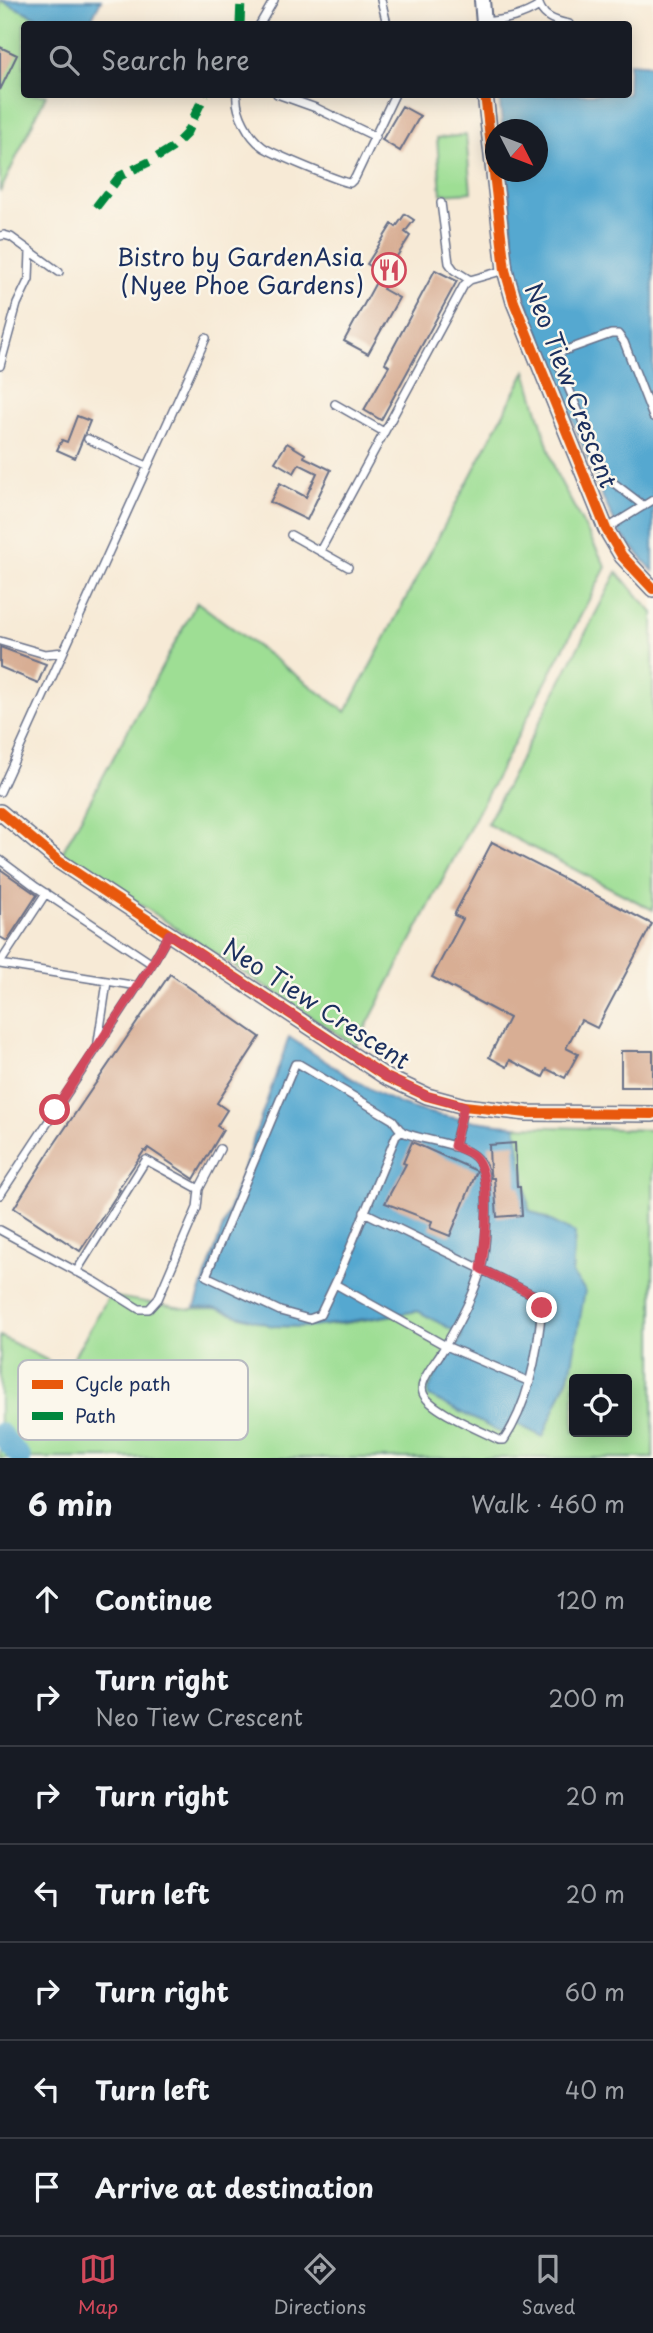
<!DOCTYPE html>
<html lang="en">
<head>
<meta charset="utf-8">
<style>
  body { margin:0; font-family:"Playpen Sans",sans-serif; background:#242831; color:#f1f3f6 }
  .controls { position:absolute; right:21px; bottom:21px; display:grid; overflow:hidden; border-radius:7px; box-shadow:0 4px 18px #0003 }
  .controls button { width:63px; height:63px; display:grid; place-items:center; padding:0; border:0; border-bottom:2px solid #363941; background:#171b24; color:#f1f3f6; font:35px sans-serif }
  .compass { position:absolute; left:485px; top:119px; width:63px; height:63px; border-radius:50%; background:#171b24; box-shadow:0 4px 18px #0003; rotate:132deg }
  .stop { position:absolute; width:21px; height:21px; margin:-16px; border:5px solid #d1495b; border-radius:50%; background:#fff }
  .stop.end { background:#d1495b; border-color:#fff; box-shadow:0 2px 7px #0008 }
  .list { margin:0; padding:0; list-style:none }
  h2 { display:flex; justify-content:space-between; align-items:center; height:91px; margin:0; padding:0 28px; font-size:30px }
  h2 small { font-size:23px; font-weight:400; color:#9ea1a6 }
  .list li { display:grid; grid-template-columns:46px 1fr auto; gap:21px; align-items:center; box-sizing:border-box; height:98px; padding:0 28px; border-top:2px solid #363941 }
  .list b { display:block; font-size:26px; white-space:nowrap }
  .list p { margin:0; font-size:23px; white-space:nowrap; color:#9ea1a6 }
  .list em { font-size:23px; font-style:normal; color:#9ea1a6 }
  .icon { flex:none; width:38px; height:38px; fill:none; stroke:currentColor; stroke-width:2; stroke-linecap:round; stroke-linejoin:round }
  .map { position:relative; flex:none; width:653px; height:1458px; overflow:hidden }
  .search { position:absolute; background:#171b24; box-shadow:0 4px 18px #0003; left:21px; right:21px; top:21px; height:77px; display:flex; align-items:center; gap:18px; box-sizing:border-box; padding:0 24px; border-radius:7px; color:#9ea1a6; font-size:26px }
  .sheet { height:777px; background:#171b24 }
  nav { display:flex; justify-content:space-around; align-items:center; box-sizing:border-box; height:98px; border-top:2px solid #363941; background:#171b24; font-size:19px; color:#9ea1a6 }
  nav a { display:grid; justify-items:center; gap:4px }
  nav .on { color:#d1495b }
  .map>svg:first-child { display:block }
  .green { fill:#9ede94; stroke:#5c8679; stroke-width:2; fill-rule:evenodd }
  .water { fill:#54a8d0; stroke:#386c97; stroke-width:2 }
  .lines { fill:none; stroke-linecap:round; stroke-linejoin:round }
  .river { stroke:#54a8d0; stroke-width:21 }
  .building { fill:#d8ae94 }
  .lane-casing { stroke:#687088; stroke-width:10 }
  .street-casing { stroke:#687088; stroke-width:18 }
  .lane { stroke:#fff; stroke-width:7 }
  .street { stroke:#fff; stroke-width:14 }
  .quiet { stroke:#00873e; stroke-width:9; stroke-dasharray:18 9; stroke-linecap:butt }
  .cycleway-casing { stroke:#fbf7ec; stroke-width:15 }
  .cycleway { stroke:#e8590c; stroke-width:10 }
  .route { stroke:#d1495b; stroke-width:9 }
  .labels { text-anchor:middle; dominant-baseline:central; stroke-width:5; stroke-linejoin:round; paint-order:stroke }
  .poi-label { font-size:24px; fill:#1b2f5e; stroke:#fbf7ec; text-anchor:end }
  .street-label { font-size:24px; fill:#1b2f5e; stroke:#fbf7ec }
  .key { fill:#fbf7ec; stroke:#b8bbc1; stroke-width:2 }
  .key-label { font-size:19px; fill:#1b2f5e }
</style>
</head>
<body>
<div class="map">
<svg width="653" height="1458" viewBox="0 0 653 1458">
  <rect width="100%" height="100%" fill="#fbf7ec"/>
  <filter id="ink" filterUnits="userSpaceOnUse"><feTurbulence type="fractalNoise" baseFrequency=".0143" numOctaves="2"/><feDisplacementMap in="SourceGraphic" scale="14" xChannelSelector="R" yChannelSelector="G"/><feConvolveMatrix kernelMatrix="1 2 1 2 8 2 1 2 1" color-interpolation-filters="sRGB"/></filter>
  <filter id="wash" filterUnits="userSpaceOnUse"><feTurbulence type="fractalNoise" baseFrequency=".00686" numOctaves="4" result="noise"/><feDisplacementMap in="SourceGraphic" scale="28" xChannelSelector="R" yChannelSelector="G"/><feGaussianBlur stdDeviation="1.57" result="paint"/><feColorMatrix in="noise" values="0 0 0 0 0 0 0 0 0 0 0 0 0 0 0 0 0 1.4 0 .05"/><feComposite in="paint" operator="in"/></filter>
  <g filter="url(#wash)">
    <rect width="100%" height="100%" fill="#f7ead6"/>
    <path class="green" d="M0,0L51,24H24V94L46,95L0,192Z
      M466,135L471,192L441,194L437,138Z
      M526,371L556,473L606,567L356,1046L62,853L197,602L346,712Z
      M617,572L653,613V910L487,824Z
      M516,1126L653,1130V1458H0V1336L66,1370L109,1296L189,1309L216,1308L272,1326L311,1327L348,1323L418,1311L464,1336L438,1382L572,1274L575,1233L529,1210ZM574,1379H627V1432H574Z"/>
    <path class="water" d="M0,0H101L89,24H51Z
      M629,63L653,65V571L620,533L603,498L525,298L514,262L507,172H538V130L503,129L499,95L628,94Z
      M289,1037C325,1061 360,1086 400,1104C432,1117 481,1122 516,1126L529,1210L575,1233L572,1274L585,1290L571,1370L543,1437L511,1421L505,1432L501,1433L429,1396L428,1392L446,1352L454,1353L462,1335L418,1311L311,1327L272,1326L216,1308L195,1307Z"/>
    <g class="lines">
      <path class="river" d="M0,1433L21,1458"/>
    </g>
    <g id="blocks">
      <path class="building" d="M0,47L17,55L0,90Z
        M402,106L420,116L400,151L382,140Z
        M405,214L414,220L405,232L410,236L392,264L397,267L383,289L399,298L368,354L344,341L380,275V272L367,264L392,224L396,227Z
        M435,270L457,281L381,420L364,410L389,366L385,363Z
        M77,416L90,421L75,458L57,450L62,440L67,442Z
        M287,443L305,454L304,457L331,470L307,520L270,502L280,483L306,497L317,473L299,464L294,473L275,462Z
        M0,647L46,664L38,683L0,667Z
        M492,842L652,924L597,1028L581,1020L566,1048L578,1054L565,1078L547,1069L543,1077L510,1060L507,1067L489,1057L509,1018L432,977L463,919L454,915Z
        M0,869L37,895L7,941L0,937Z
        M170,974L260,1037L217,1103L227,1110L217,1126L223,1130L194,1179L148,1148L146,1152L144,1151L118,1189L120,1190L80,1251L14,1208L53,1146Z
        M621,1051H653V1087H621Z
        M412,1142L477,1171L450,1236L430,1228L432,1221L385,1203L406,1164L403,1163Z
        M515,1143L517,1187H520L522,1215L497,1217L494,1178H491L490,1173L489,1145Z"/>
    </g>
  </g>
  <g filter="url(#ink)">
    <use href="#blocks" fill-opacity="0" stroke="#687088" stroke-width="2"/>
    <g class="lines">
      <g class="lane-casing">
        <path id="lane" d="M381,0L387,24
          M538,0C541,17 554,21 569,24
          M484,22C505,20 522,17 539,6
          M260,24L274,0
          M237,94C235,112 249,137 263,147C271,153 341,182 350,183L355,178L395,94
          M277,94L316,108L376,137
          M441,203L449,263L454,270L470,280
          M0,236L4,235L11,237L59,272
          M0,366L17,304L29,279L30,251
          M335,404L384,432
          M88,439L147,466
          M644,506L606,477L556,358L558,353L611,334H618L624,342L653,417
          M606,529L653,500
          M291,535L348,567
          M320,551L464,285L470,280L505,270
          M0,641L45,654L63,652
          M0,792L206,338
          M0,860L36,887L152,964
          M0,963L46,893
          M0,964L138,986
          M98,1042L107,982
          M454,1147L464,1106
          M0,1195L152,964L169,934
          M364,1212L536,1296L542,1302C539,1348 530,1401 504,1440H499C482,1431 429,1410 423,1393C422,1390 422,1386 423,1383C427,1370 439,1358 445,1346C459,1323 474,1296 481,1269C487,1247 489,1190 483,1169C474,1141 425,1143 403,1132C399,1130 396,1124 393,1120L299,1064H295L206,1276L280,1311L309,1319L320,1315L339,1275L396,1136L402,1131
          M0,1230L96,1282L139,1309H149L158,1299L197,1208L199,1189L220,1149
          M76,1272L146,1160L199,1189
          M335,1284L446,1346L530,1382"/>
      </g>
      <g class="street-casing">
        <path id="street" d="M482,0L484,24
          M485,94L505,270L514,302L606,529L622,556L653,589
          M0,812L60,862L386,1077L427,1096L464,1106L527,1113L653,1114"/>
      </g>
      <use href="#lane" class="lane"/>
      <use href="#street" class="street"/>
      <path class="quiet" d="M240,24L241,0
        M96,207L120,176L151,161L172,148L186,134L205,94"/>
      <g class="cycleway-casing">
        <path id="cycleway" d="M485,94L505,270L514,302L606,529L622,556L653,589
          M0,812L60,862L386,1077L427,1096L464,1106L527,1113L653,1114"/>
      </g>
      <use href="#cycleway" class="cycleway"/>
    </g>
  </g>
  <g class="lines" filter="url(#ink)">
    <path class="route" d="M55,1110L152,964L169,934L386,1077L427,1096L464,1106L454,1146C460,1149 469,1151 474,1156C494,1174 485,1244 481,1269L536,1296L542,1303V1308"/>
  </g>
  <defs>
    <g id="restaurant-ring" transform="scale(1.75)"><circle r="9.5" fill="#fbf7ec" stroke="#d1495b" stroke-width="1.5"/><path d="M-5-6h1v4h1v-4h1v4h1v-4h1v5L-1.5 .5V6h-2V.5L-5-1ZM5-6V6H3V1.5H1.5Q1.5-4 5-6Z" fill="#d1495b"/></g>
  </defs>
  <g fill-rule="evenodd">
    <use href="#restaurant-ring" x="389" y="270"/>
  </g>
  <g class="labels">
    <g class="poi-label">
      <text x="364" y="256">Bistro by GardenAsia<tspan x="364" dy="28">(Nyee Phoe Gardens)</tspan></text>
    </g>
    <g class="street-label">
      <text transform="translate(572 385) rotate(69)">Neo Tiew Crescent</text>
      <text transform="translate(317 1003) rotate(33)">Neo Tiew Crescent</text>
    </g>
  </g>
  <rect x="18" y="1360" width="230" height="80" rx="10" class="key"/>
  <rect x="32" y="1380" width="31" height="9" fill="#e8590c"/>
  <rect x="32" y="1412" width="31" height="8" fill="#00873e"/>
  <g class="key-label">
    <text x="75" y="1391">Cycle path</text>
    <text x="75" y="1423">Path</text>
  </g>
</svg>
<div class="controls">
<button><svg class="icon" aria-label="locate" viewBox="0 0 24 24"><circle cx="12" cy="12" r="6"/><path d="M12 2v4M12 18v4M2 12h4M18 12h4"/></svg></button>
</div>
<svg class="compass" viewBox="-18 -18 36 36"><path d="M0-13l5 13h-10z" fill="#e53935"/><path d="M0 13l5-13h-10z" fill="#9ea1a6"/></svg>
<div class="stop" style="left:55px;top:1110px"></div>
<div class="stop end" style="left:542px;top:1308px"></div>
<div class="search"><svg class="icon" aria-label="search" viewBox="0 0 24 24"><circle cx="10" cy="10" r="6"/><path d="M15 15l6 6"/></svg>Search here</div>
</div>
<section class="sheet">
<h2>6 min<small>Walk · 460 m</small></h2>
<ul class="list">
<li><svg class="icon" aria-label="ahead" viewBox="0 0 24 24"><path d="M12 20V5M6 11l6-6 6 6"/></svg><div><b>Continue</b></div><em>120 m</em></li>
<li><svg class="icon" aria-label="right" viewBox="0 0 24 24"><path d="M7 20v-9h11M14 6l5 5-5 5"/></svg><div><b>Turn right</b><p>Neo Tiew Crescent</p></div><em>200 m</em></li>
<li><svg class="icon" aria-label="right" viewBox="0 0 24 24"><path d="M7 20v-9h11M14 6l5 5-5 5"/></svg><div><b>Turn right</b></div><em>20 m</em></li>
<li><svg class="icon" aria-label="left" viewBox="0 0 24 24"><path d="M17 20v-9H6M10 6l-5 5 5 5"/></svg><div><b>Turn left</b></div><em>20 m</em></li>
<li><svg class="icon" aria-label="right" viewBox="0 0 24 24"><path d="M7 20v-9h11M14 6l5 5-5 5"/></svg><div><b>Turn right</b></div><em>60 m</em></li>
<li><svg class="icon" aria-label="left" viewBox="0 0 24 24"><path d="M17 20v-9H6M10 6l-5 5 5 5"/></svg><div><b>Turn left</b></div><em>40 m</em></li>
<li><svg class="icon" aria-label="arrive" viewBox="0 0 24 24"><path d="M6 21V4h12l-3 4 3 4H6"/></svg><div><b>Arrive at destination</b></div></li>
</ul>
</section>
<nav>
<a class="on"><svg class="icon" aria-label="map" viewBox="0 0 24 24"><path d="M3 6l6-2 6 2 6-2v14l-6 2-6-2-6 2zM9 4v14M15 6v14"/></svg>Map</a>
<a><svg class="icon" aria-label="directions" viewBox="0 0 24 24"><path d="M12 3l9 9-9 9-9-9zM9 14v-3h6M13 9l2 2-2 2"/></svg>Directions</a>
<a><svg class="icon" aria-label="saved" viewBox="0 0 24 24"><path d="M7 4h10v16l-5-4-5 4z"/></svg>Saved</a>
</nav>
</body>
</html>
